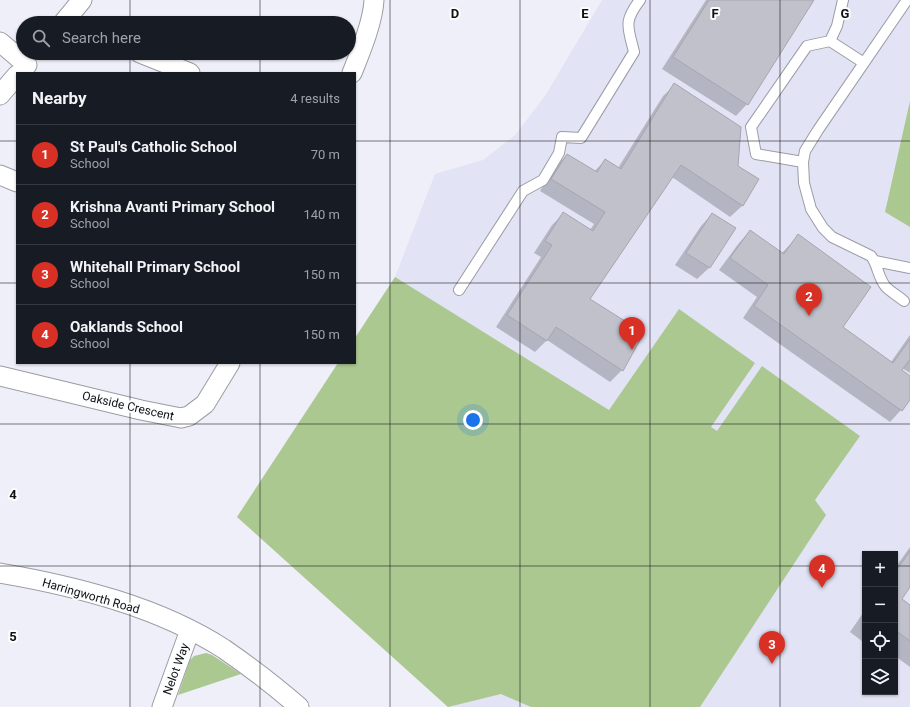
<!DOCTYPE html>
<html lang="en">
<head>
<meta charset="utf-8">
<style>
  body { margin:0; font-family:Roboto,sans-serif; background:#20242c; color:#f1f3f6 }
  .controls { position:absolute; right:12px; bottom:12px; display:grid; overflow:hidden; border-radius:0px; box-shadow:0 1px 3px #0004 }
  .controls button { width:36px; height:36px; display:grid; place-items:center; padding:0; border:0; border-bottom:1px solid #363941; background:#171b24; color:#f1f3f6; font:20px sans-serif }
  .you { position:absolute; left:473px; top:420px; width:14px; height:14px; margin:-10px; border:3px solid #fff; border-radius:50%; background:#1a73e8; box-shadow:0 0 0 6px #1a73e833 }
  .badge { display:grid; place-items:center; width:26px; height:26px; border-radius:50%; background:#d93025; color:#fff; font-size:13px; font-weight:700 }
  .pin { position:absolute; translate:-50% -33px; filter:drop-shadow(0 1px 2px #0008) }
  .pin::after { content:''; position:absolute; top:21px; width:14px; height:12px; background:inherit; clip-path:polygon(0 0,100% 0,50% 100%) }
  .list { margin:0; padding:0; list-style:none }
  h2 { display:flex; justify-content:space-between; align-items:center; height:52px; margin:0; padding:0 16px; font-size:17px }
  h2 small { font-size:13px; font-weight:400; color:#9ea1a6 }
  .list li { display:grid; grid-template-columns:26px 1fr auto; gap:12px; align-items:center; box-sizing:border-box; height:60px; padding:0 16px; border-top:1px solid #363941 }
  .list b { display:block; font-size:15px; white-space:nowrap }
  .list p { margin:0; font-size:13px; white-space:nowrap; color:#9ea1a6 }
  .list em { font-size:13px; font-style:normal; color:#9ea1a6 }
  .icon { flex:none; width:22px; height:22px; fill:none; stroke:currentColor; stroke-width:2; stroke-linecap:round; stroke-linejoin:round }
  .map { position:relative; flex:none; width:910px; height:707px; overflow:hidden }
  .search { position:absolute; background:#171b24; box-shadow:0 1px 3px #0004; left:16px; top:16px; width:340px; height:44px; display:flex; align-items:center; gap:10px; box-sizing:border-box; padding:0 14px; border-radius:22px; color:#9ea1a6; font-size:15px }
  .panel { position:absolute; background:#171b24; box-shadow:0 1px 3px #0004; left:16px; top:72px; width:340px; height:292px; border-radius:0px }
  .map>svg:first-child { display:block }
  .built { fill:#e2e3f4; fill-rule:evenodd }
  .green { fill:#abc890 }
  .shadow { fill:#0003 }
  .building { fill:#c0c1ca; stroke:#a5a6af }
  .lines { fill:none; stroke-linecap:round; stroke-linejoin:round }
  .lane-casing { stroke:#9b9ca5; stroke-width:12 }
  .street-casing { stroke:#9b9ca5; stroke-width:21 }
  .lane { stroke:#fff; stroke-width:10 }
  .street { stroke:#fff; stroke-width:19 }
  .grid { fill:none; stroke:#111114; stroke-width:1; stroke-opacity:0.55 }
  .labels { text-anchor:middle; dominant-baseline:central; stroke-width:4; stroke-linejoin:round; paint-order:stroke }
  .street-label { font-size:12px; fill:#111114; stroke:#fcfdfe }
  .grid-label { font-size:13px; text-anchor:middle; font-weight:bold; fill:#111114; stroke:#fcfdfe; stroke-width:4; stroke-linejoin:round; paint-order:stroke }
</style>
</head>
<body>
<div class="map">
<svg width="910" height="707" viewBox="0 0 910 707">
  <rect width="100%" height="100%" fill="#eeeff8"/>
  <path class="built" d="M602,0H910V707H448L237,517L338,363H355V338L395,277L435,174L483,160L515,135L545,96ZM865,554H895V692H865Z"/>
  <path class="green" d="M910,101V227L885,212Z
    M395,277L609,410L679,309L755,363L711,427L717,431L762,366L860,436L815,500L826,515L700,707H531L501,694L448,707L237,517L338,363H355V338Z
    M206,653L212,655L241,674L178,695L190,660L194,656Z"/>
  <path class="shadow" d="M706,0H813L747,104L736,116L662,69Z
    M675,85L737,166L758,179L742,206L730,217L672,177L589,300L642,333L622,370L610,382L547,340L535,352L496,327L541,257L534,253L552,225L564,213L590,230L594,224L540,191L555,167L567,155L594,172L605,160L618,168L663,96Z
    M712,214L734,229L709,268L697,279L675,265L701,226Z
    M750,231L782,253L798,236L841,327L891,362L910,335V373L902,368L901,370L910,377V398L901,410L890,422L743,318L757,297L719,270L739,243Z
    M910,547V586L900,599L910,606V667L895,656V568Z
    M865,610V640L863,642L850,632Z"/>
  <path class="building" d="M709,0H814L748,105L673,57Z
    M674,83L741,127L738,166L759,179L743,206L681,165L590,299L644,333L623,371L556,327L547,341L507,315L552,245L545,241L563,212L593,231L605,212L551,179L567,154L597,172L605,159L621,169Z
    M712,213L736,228L710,268L686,253Z
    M750,230L784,254L798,234L871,287L843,327L893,363L910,339V359L902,370L910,376V400L902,411L754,306L768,285L730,258Z
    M910,551V587L902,599L910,605V641L895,630V572Z"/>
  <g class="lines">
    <g class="lane-casing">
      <path id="lane" d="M830,41L837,26L843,0
        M803,162L756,154L751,127L807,46L830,41L864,63
        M875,261L910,268
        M459,290L523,191L543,180L559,153L562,137L581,138L634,52C628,27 623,22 640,0
        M904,301C898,296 891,292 886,287C878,278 878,265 871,256L832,237L823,228L811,209L804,183L803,162L805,151L818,130L907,0"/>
    </g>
    <g class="street-casing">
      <path id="street" d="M63,23L82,0
        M0,42L27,65
        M140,53L190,73
        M352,73C360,53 373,22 374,0
        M0,95L17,75
        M0,175L17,182
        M0,376L141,410L181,418L189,416L205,404L230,363
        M0,573C76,586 159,607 224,649C250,667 275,686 299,707
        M162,707L190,630"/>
    </g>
    <use href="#lane" class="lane"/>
    <use href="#street" class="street"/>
  </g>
  <path class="grid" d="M130,0V23M260,0V23M390,0V707M520,0V707M650,0V707M780,0V707M130,53V73M260,53V73M0,141H17M355,141H910M0,283H17M355,283H910M130,363V707M260,363V707M0,424H910M0,566H865M895,566H910"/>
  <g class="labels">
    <g class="street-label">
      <text transform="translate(128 406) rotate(13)">Oakside Crescent</text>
      <text transform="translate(91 596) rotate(16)">Harringworth Road</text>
      <text transform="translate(176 669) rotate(-70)">Nelot Way</text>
    </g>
  </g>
  <g class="grid-label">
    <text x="455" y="18">D</text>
    <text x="585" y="18">E</text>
    <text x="715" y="18">F</text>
    <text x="845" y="18">G</text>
    <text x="13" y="499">4</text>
    <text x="13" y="641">5</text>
  </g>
</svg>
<div class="controls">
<button>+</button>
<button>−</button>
<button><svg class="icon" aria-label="locate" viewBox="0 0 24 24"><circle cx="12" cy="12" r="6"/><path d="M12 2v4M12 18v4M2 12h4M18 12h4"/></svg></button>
<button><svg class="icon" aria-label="layers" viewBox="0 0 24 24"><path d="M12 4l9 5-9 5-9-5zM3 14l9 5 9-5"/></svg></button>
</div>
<div class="you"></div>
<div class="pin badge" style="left:632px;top:350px">1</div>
<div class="pin badge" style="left:809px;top:316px">2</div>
<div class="pin badge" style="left:772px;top:664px">3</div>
<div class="pin badge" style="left:822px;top:588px">4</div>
<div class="search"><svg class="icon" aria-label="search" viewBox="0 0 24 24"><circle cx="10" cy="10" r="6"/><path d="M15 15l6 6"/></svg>Search here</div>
<section class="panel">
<h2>Nearby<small>4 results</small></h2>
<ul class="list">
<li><span class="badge">1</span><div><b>St Paul's Catholic School</b><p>School</p></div><em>70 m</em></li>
<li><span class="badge">2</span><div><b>Krishna Avanti Primary School</b><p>School</p></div><em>140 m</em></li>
<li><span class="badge">3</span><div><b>Whitehall Primary School</b><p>School</p></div><em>150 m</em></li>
<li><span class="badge">4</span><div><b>Oaklands School</b><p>School</p></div><em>150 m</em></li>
</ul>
</section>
</div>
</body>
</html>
